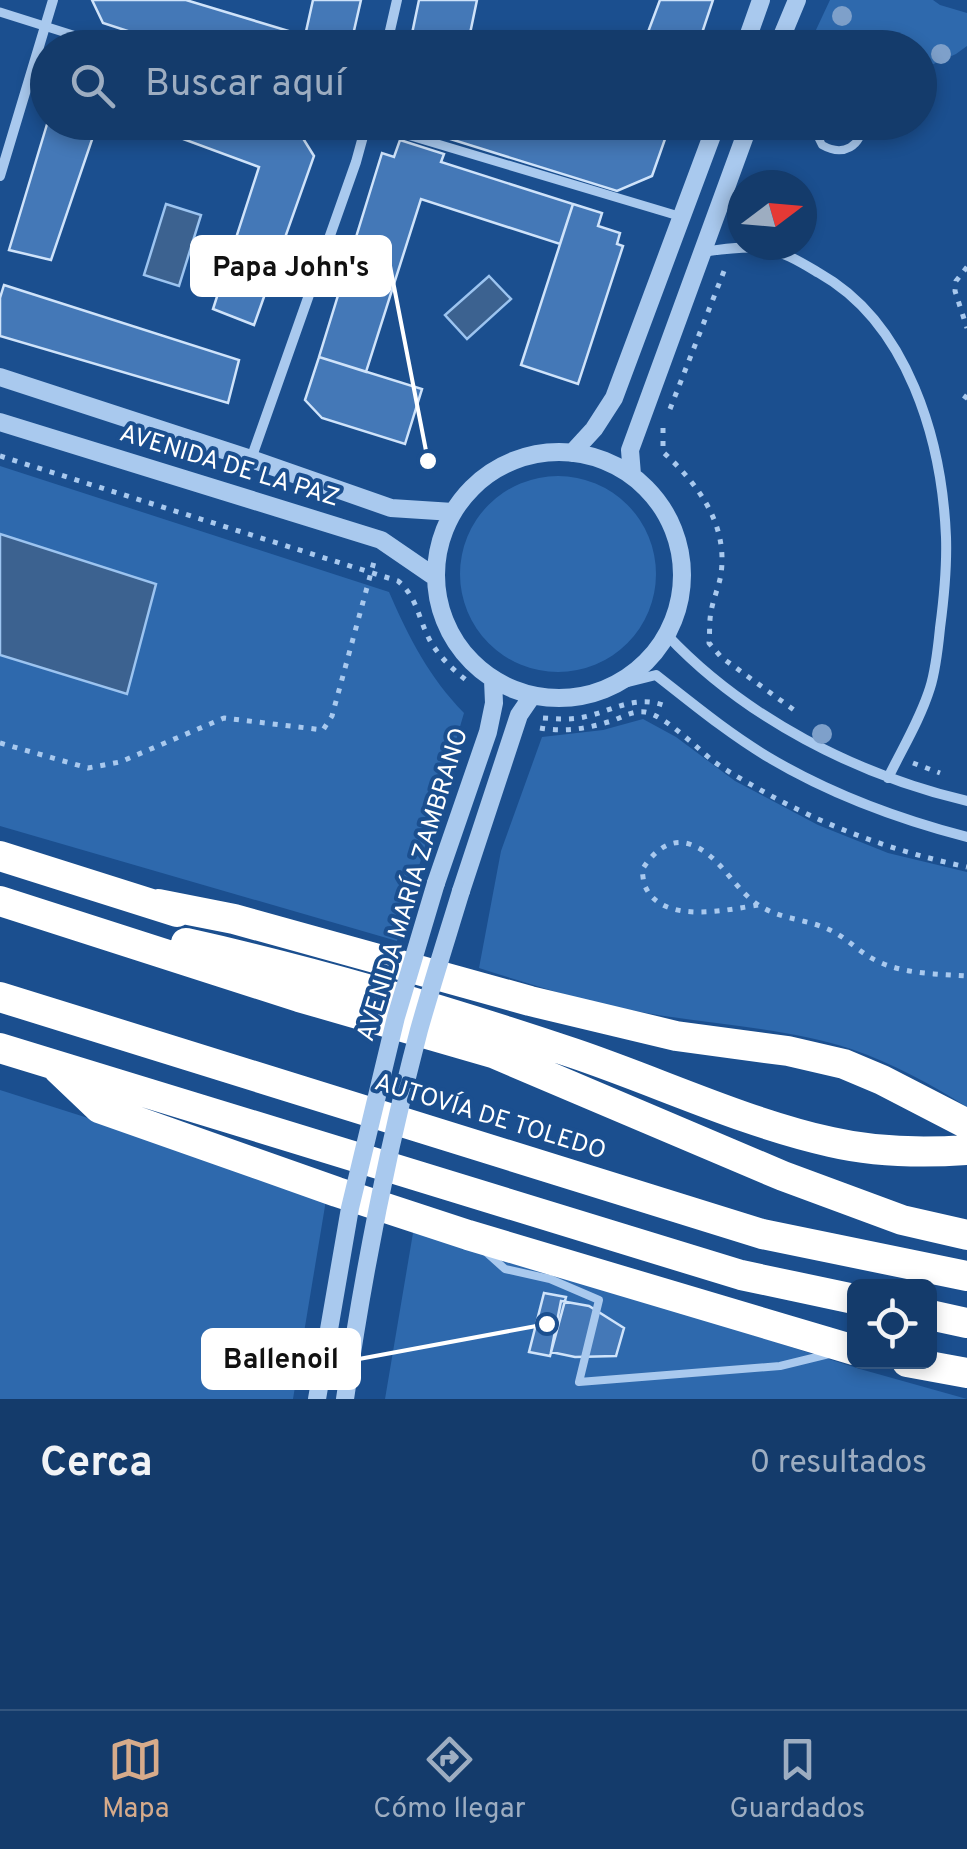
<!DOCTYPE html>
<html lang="es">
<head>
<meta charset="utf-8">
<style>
  body { margin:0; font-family:Overpass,sans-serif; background:#1d4271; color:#f1f3f6 }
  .controls { position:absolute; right:30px; bottom:30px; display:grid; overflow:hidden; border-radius:15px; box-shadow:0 5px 15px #0003 }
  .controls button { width:90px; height:90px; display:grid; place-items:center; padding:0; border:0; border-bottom:2px solid #33557e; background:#143b6b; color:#f1f3f6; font:50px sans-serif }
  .compass { position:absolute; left:727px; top:170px; width:90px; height:90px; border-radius:50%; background:#143b6b; box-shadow:0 5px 15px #0003; rotate:74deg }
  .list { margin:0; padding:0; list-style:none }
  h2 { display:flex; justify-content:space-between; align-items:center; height:130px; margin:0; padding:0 40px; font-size:42px }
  h2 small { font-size:32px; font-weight:400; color:#9dadc1 }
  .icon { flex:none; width:55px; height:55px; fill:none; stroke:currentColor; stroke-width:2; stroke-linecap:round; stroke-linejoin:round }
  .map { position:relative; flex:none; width:967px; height:1399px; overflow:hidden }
  .search { position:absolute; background:#143b6b; box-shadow:0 5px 15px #0003; left:30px; right:30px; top:30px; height:110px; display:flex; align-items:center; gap:25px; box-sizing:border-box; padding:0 35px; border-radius:55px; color:#9dadc1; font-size:38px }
  .sheet { height:310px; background:#143b6b }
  nav { display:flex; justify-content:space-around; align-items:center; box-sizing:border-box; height:140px; border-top:2px solid #33557e; background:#143b6b; font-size:28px; color:#9dadc1 }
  nav a { display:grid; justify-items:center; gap:5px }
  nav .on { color:#d6ab8b }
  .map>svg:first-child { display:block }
  .green { fill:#2e69ad }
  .water { fill:#3c6290; stroke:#9cc4f0; stroke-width:2.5 }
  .building { fill:#4478b7; stroke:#cfe3fa; stroke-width:2.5 }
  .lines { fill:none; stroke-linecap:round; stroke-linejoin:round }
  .path { stroke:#a9c9ee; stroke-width:5; stroke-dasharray:5 8; stroke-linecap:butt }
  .service { stroke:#a9c9ee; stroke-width:8 }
  .pedestrian { stroke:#a9c9ee; stroke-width:9 }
  .minor { stroke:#a9c9ee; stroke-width:10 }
  .tertiary { stroke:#a9c9ee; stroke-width:18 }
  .motorway { stroke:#fff; stroke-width:30 }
  .tertiary-bridge { stroke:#a9c9ee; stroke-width:18 }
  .tree { fill:#7ea0ca }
  .labels { text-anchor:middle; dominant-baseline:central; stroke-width:8; stroke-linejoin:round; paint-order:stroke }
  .street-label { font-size:25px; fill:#fff; stroke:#1b4f8f }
  .leader { fill:none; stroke:#fff; stroke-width:4 }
  .callout-dot { fill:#fff; stroke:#1b4f8f; stroke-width:4 }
  .callout { fill:#fff; stroke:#fff; stroke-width:4 }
  .callout-label { font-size:28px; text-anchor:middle; font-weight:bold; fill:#111 }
</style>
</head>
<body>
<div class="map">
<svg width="967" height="1399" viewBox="0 0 967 1399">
  <rect width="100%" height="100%" fill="#1b4f8f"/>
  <path class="green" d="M830,0H933L940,5L967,13V46L956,54L920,70V48L824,47L815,32Z
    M0,466L389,592C409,638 429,677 464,713L397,941L0,826Z
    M460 574a98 98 0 1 1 196 0a98 98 0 1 1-196 0Z
    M643,719L676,737L735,781L818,825L888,853L967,872V1107C931,1084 892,1063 851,1049C783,1027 711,1025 641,1012C585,1002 533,985 479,968L501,851L542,737L603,730Z
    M0,1090L327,1194L293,1399H0Z
    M414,1227L860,1369L967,1399H385Z"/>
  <path class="water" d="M166,204L201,215L179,286L144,275Z
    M489,276L511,299L467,339L445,315Z
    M0,534L156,584L127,694L0,655Z"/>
  <path class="building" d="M92,0H186L305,36L313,0H361L350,48H180L103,23Z
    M419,0H477L467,48H409Z
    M660,0H713L697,48H642Z
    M48,121V122H98L51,260L9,250Z
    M180,122H281L296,127L314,156L254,325L213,309L259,167L175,136Z
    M412,122H671L652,176L617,191L415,128Z
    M400,140L444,154L441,162L573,204L560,244L421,199L366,372L319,357L382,153L394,157Z
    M573,204L602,213L598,226L620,233L617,244L623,246L578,384L521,365Z
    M4,285L239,360L228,403L0,336V298Z
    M319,357L422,389L405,444L322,418L305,400Z
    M544,1293L566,1297L550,1356L529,1352Z
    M561,1301L589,1306L624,1328L616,1356L575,1357L551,1352Z"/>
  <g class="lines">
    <path class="path" d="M737,231L742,214
      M967,267L956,281L955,291L967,328
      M964,399L967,395
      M670,409L726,266
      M663,428V452C698,484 728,524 721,574C719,587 713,599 711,612C709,622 710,633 709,643L721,657L794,710
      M0,456L398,581C418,597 419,623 432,644C442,660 457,673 471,684
      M543,718C557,719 571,720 584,717C612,711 634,695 663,705
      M540,728C563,732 586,729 608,722C620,719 632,710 645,712C664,715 697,748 713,761C730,773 748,783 766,793C829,828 896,852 967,867
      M0,743L88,768L120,762L224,718L323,730L332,716L375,558
      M913,763L940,773
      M758,905C726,910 662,925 645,886C643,881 643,875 642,870C652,853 670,836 692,845C721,856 734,890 760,906C782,920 809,919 832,931C848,939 860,953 877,961C904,974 937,974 967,976"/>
    <path class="service" d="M814,122V129L822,145C843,157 862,147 863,122
      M486,1252L505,1269L550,1279L599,1300L579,1382L780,1366L829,1354"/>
    <path class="pedestrian" d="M0,12L114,48
      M364,122L682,217"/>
    <path class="minor" d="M386,48L397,0
      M0,176L53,0
      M702,252C722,249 743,246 763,248C783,251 802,263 819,273C908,323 942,440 946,537C947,567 944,598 940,628C938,648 936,669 930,688C920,720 902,749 888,778
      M251,459L356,162L367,122
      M667,635C745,718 857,775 967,801
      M616,685L656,675C693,704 728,733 768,757C830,794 898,819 967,837"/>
    <path class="tertiary" d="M744,48L761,0
      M777,48L797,0
      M0,377L251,459L391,508L453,512
      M0,422L381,540L435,577
      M436 575a123 123 0 1 1 246 0a123 123 0 1 1-246 0Z
      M572,453L594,429L614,398L717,122
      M632,475L630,450L750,122
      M436,883L488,732L494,703L493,680
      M461,891L519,715L532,696"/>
    <path class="motorway" d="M0,856L177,912
      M0,901L299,997L493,1053L783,1176L902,1220L967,1235
      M158,904L234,919L530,1001L676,1036L788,1051L844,1064L882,1080L967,1124
      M186,943C317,972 445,1010 573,1053C659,1082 742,1122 831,1142C874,1152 923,1153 967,1150
      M0,997L762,1234L967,1276
      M0,1048L741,1275L854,1299
      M58,1069L99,1108L337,1192L468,1235L854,1350
      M930,1315L967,1323
      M907,1362L967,1373"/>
    <path class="tertiary-bridge" d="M317,1399L350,1208L396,1017L436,883
      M345,1399C363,1275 387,1151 419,1030C432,984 447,937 461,891"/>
  </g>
  <g class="tree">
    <circle cx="842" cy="16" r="10"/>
    <circle cx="941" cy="54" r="10"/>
    <circle cx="822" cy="734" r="10"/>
  </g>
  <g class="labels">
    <g class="street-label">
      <text transform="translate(229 467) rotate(17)">AVENIDA DE LA PAZ</text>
      <text transform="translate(414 885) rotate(-73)">AVENIDA MARÍA ZAMBRANO</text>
      <text transform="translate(490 1118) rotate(17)">AUTOVÍA DE TOLEDO</text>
    </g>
  </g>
  <path class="leader" d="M428 461L390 266M547 1324L359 1359"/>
  <g class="callout-dot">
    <circle cx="428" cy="461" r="10"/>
    <circle cx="547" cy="1324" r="10"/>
  </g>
  <g class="callout">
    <rect x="192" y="237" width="198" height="58" rx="10"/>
    <rect x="203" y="1330" width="156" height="58" rx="10"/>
  </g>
  <g class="callout-label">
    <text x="291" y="276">Papa John's</text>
    <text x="281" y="1368">Ballenoil</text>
  </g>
</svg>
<div class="controls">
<button><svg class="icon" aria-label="locate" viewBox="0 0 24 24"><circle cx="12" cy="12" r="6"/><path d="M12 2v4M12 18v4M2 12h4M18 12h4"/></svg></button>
</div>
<svg class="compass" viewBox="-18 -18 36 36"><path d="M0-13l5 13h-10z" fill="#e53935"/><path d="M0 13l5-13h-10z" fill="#9dadc1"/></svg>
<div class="search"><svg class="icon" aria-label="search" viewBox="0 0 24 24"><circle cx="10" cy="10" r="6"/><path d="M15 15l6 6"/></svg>Buscar aquí</div>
</div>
<section class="sheet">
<h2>Cerca<small>0 resultados</small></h2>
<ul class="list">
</ul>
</section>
<nav>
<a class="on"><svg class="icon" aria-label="map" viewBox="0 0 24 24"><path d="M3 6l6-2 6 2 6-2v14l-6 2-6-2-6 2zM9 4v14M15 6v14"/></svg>Mapa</a>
<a><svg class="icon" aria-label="directions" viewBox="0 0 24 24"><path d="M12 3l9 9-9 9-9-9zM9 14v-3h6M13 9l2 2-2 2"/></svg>Cómo llegar</a>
<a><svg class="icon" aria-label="saved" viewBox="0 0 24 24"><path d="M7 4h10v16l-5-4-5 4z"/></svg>Guardados</a>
</nav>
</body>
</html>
